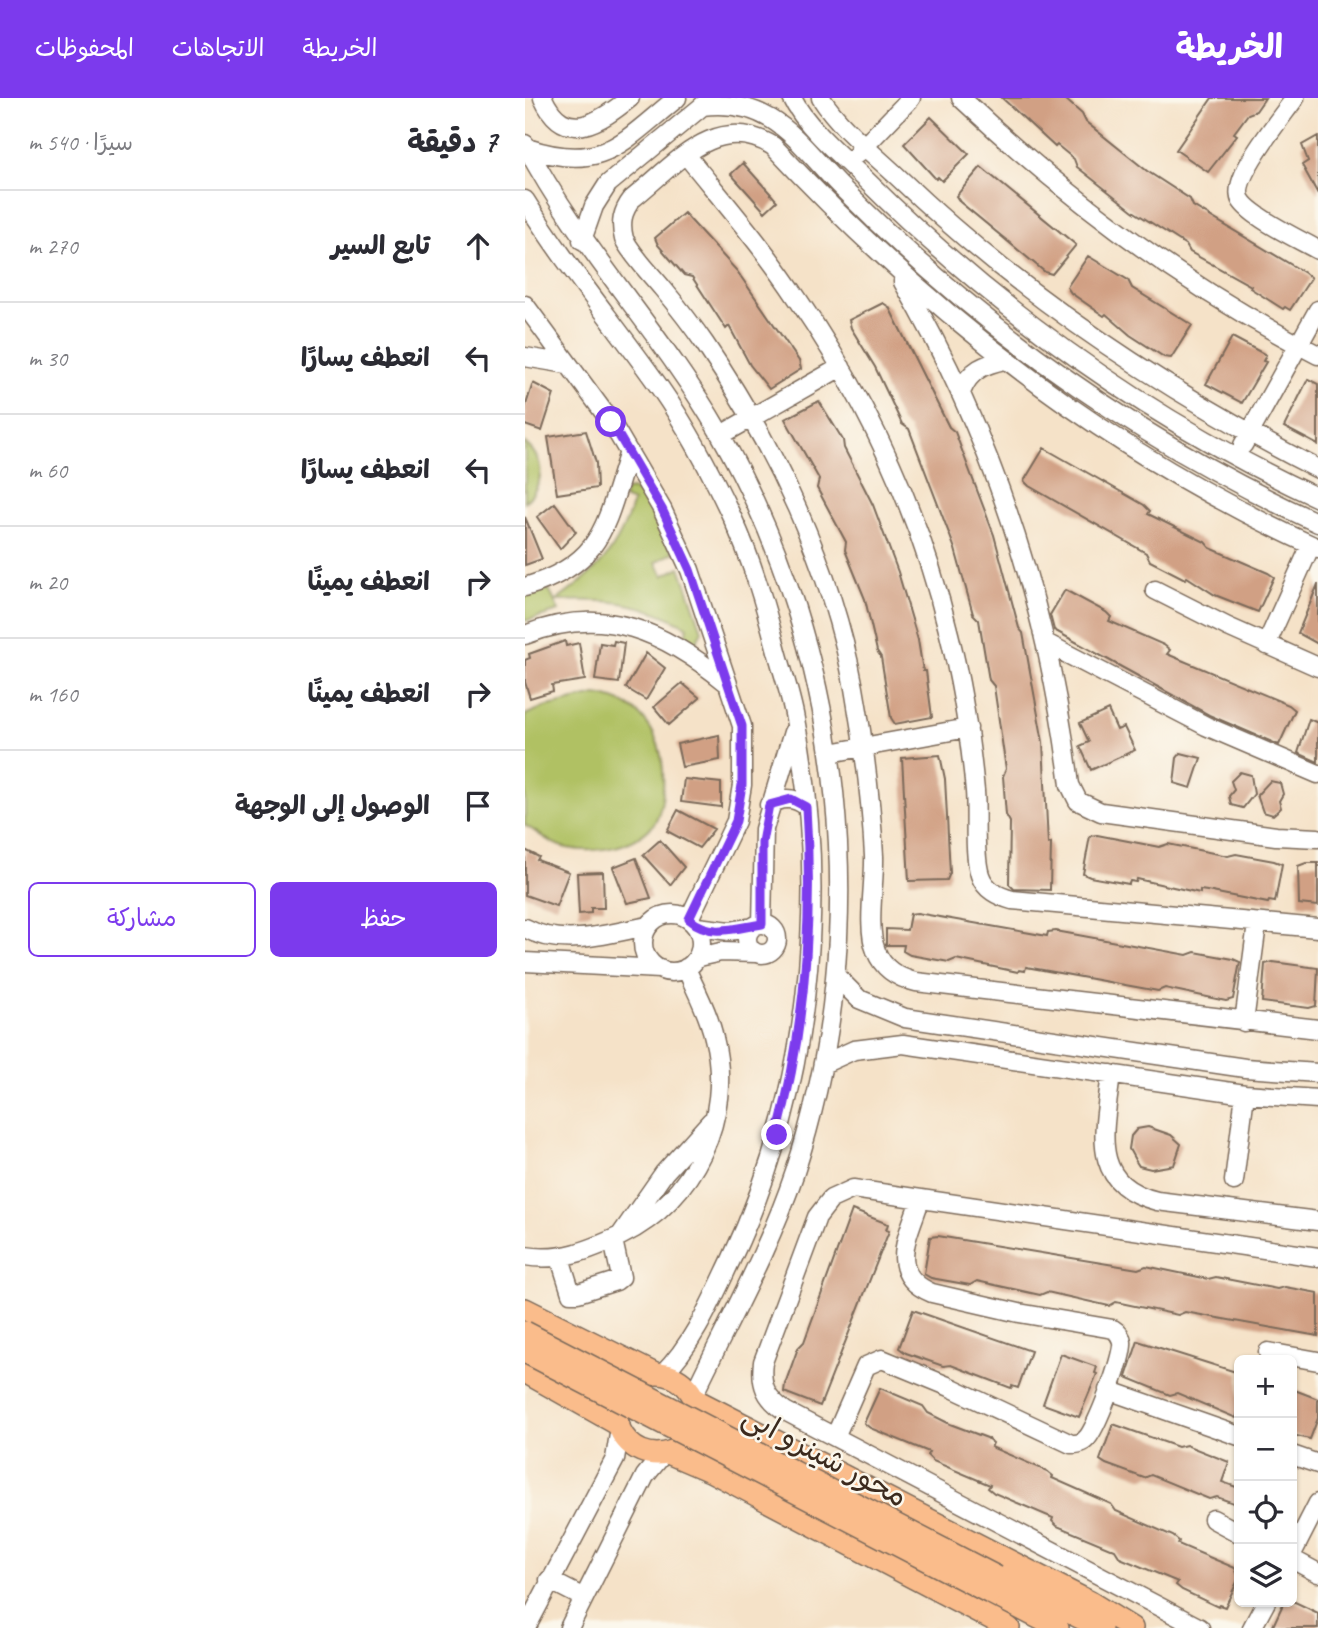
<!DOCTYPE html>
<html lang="ar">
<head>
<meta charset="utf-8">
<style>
  body { margin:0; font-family:Caveat,"Playpen Sans Arabic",sans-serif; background:#f7f7f7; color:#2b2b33; direction:rtl }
  .controls { position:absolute; right:21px; bottom:21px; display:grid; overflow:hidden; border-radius:10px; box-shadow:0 2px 5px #0004 }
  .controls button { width:63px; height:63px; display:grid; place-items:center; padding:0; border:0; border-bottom:2px solid #e1e1e2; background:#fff; color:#2b2b33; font:35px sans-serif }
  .stop { position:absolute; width:21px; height:21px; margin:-16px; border:5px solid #7c3aed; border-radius:50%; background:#fff }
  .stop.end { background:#7c3aed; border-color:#fff; box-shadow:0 2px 7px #0008 }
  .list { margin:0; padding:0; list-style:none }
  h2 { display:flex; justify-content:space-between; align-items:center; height:91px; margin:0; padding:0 28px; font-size:30px }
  h2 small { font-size:23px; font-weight:400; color:#7c7c81 }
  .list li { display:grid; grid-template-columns:46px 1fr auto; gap:21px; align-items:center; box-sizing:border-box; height:112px; padding:0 28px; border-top:2px solid #e1e1e2 }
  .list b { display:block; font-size:26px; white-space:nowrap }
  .list em { font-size:23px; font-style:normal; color:#7c7c81 }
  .actions { display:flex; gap:14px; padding:21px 28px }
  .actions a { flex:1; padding:16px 0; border:2px solid #7c3aed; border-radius:10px; text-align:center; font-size:24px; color:#7c3aed }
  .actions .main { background:#7c3aed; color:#fff }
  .icon { flex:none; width:38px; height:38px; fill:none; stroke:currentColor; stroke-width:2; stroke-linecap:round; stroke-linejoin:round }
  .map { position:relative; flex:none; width:793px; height:1530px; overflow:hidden; direction:ltr }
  header { display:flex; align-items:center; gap:42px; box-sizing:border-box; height:98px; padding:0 35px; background:#7c3aed; color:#fff }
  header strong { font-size:33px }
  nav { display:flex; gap:38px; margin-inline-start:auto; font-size:24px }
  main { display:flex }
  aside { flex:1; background:#fff }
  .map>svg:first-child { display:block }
  .green { fill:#b0c164; stroke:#767641; stroke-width:2 }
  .building { fill:#d1a084 }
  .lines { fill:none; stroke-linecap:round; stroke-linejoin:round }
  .minor-casing { stroke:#7c6a5a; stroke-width:21 }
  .major-casing { stroke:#7c6a5a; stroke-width:24 }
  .minor { stroke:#fff; stroke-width:18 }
  .major { stroke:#fabc8b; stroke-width:21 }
  .major-bridge-casing { stroke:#7c6a5a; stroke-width:24; stroke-linecap:butt }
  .major-bridge { stroke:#fabc8b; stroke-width:21 }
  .route { stroke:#7c3aed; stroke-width:9 }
  .labels { text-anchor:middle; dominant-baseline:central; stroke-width:5; stroke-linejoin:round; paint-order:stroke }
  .street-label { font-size:30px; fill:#3b2a1e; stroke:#fbf7ec }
</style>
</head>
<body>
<header>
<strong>الخريطة</strong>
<nav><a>الخريطة</a><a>الاتجاهات</a><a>المحفوظات</a></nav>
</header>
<main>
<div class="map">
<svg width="793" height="1530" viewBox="0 0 793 1530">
  <rect width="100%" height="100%" fill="#fbf7ec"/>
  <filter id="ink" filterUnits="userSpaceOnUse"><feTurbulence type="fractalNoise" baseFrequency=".0143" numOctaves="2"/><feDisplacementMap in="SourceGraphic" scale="14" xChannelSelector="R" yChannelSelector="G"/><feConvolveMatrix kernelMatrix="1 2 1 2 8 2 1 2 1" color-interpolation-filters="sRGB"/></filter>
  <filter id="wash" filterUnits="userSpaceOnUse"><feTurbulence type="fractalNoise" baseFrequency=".00686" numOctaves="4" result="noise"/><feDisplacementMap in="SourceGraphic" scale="28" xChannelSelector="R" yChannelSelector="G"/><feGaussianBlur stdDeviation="1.57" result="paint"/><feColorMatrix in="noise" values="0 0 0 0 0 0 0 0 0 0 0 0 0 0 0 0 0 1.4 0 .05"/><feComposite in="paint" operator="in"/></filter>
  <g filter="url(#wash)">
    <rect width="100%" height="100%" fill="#f5e2c8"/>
    <path class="green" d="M0,345C21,363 20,385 0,404Z
      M107,391L116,396L149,454L131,464L138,478L155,469L177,533L170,546L159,543L163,529C115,503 85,501 31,503C73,473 93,453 108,404L98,400L101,392Z
      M24,491L34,513L0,523V498Z
      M71,597C121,604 141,643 138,691C138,701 134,719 128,727C108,750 71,756 42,750C27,747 13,735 0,727V617L19,609Z"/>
    <g id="blocks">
      <path class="building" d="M477,0H539L557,16L561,24L622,73L665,101L668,108L780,175L786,180L765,212L760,209L758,211L725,190L726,188L665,154L661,147L608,113L552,69L549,61L532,47L530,49Z
        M687,0H740L731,13L723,16L709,35L712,37L683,74L651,52Z
        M406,19L444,56L417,83L413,79L411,81L379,46Z
        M793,38V96L777,67L783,63L777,47Z
        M218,65L252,103L240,114L206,76Z
        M456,69L551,147L527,176L520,174L435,104L431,98Z
        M159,115L212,173L274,263L276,271L244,291L225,267L204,228L201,231L167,179L159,177L133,147L130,140Z
        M563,158L603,182L607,190L667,227L646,260L639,259L605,237L581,216L579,218L546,195L542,189Z
        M358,205L364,209L424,329L430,334L469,437L494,530L498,535L518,644L523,746L526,745L525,792L489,791L484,786L485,724L481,717L478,678L481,671L469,588L464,582L454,522L448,516L430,451L384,331L377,326L350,269L326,230L324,222Z
        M707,239L741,257L738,263L741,264L717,305L681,286Z
        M783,281L793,286V347L759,329Z
        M8,285L29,296L17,333L0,327V310Z
        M294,303L318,342L319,350L348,407L373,474L393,542L398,573H401L407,619L370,626L366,620L356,559L352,553L340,501L320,452L321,444L292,390L294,381L260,321Z
        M61,333L71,365L72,390L32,396L23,339Z
        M519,350L619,407L625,413L623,416L680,444L685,450L743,475L749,479L733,514L690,497L662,479L660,481L625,463L621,455L504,388L499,383Z
        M30,405L51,434L35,451L12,419Z
        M0,419L17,461L0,467Z
        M793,486V546L773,535Z
        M540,492L581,514L586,519L584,523L639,547L645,552L642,556L764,607L770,612L754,647L684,617L529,532L525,517Z
        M40,543L41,548L54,545L60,582L27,587L28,593L5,600L0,584V562L5,560L4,556Z
        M89,543L99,545L94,585L70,582L75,545L88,547Z
        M121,555L140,570L121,602L101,590Z
        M157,585L175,600L144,627L129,609Z
        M583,612L592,632L599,629L610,652L566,672L555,648L564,644L555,625Z
        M784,621L793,625V664L773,655Z
        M194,637L195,662L157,669L152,646Z
        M656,655L676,660L666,690L649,685L652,660Z
        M415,657L420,681L425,775L422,782L384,783L377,660Z
        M715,674L726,677L729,696L718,710L706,707L704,698L709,692L706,683Z
        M159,681L196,685V709L156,704Z
        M745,683L755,685L758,696L754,703L756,710L748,717L738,714L732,697Z
        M153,712L189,731L174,750L142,733Z
        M572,737L634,749L643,746L703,758L711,756L749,763L757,766L750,804L744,803L743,805L682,793L675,792V795L612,781L611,784L605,783L604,786L565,779L558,776L565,738Z
        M135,742L159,769L145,787L118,757Z
        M0,752L14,759L12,762L44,774L31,808L0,797Z
        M111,760L126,800L102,805L88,769Z
        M781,765H793V808L774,806L773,768Z
        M78,774L79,810H66V815L54,816L52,775Z
        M392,815L522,838L523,834L531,833L662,857L670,854L708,861L715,864L708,901L701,903L640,890L633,893L501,869L500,873L494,872L493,874L431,861L424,864L385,857L378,853L379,847H361V831L382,832L385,816Z
        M748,864L793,870L791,908L784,910L737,904L740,866Z
        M623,1029L646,1037L656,1046L649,1067L626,1071L614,1068L610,1062L604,1051L606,1038L612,1031Z
        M327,1112L363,1126L361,1132L364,1133L295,1308L259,1294L260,1286L273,1250L279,1244Z
        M413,1138L613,1171L621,1168L683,1181L691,1179L752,1191L760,1189L793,1195V1238L660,1214L653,1217L591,1204L584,1208L522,1194L515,1197L452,1183L445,1187L406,1180L399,1176L405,1139Z
        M388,1212L506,1253L493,1290L487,1288L486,1290L426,1267L418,1268L381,1255L374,1250Z
        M613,1243L714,1275V1312L711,1320L652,1295L645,1297L601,1279Z
        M536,1256L572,1269L570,1275L572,1276L554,1319L518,1306Z
        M355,1290L398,1308L403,1315L425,1326L462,1340L468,1345L466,1349L522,1373L528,1378L527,1380L586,1406L591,1413L648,1438L654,1443L653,1446L710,1470L714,1480L700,1509L694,1507L693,1509L657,1492L651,1487L653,1484L595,1460L590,1452L532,1428L527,1423L528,1420L469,1395L463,1390L465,1387L408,1363L402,1357L404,1354L345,1330L339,1325Z
        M767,1291L793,1301V1320L785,1341L767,1337Z
        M588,1326L653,1349L661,1347L704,1364L697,1384L714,1390V1407L692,1399L684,1401L626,1377L619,1380L581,1366L575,1362Z
        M759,1504H770L793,1515V1530H747Z"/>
    </g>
  </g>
  <g filter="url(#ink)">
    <use href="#blocks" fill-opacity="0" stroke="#7c6a5a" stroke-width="2"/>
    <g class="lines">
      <g class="minor-casing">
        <path id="minor" d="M18,0C40,49 76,23 105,0
          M267,0C280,28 319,61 342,83C473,213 625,322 793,400
          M296,0C315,30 349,56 374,80C498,199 640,293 793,371
          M436,0C543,101 662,190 793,257
          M770,0C757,19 704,81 716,102C726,119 775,142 793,152
          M177,8C249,0 271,43 315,88C453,228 614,343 793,425
          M0,46C54,150 136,233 194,334C321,556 349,832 270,1074C244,1152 203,1224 168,1298
          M2,50C78,75 96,45 152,0
          M332,56L386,0
          M162,58C199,104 239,150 272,200C342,302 395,416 424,536C437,587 445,640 450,693C452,717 448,755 455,777C460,792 473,798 487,802L793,830
          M0,102C41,168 90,226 135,290C163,330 186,374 207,419C227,462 240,507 252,553C258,575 266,598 270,621C305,799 284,998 206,1162C188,1200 168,1247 137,1277
          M57,142L69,108L83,86L186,1
          M378,184C469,341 523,507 545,687L553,703L576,714L751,738L793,740
          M0,207L86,324L137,411L165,472L217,628V687L211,723L164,821
          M0,259L42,266
          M437,292C445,272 460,266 480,262
          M196,337L316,269
          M718,347L793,212
          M793,450C585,357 403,214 248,48C191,13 150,67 107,101C97,114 95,125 99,141C109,160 125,175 138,191C153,209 167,227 180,246C250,349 306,467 329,590C339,646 346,701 349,758C350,785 341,829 351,853C358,871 373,880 391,884L793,931
          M0,489C80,465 80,426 104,354
          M630,492L703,529L793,569
          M0,537C79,505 140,534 202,585
          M523,546L681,628L793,676
          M741,547L786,447
          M305,655L443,630
          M244,707C257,699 269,699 281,708
          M118 845a29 29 0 1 1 58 0a29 29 0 1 1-58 0Z
          M222 841a15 15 0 1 1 30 0a15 15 0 1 1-30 0Z
          M237,826L239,731L268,634
          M172,829L205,833L228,829
          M0,830C38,851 84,835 123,828
          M173,859L196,854L231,855
          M0,864L135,871
          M311,878L334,901L380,920L720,970L793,975
          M719,924L732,826
          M298,966L329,952L378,946L720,996L793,1001
          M586,976C580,1030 562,1086 632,1103L793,1123
          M709,1083L720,996
          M95,1138L139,1075L186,1023
          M0,1158C36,1164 65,1152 97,1137C169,1102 209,1018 189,940C184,916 171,893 161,870
          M35,1160L46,1195H53L91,1183L96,1179L88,1142
          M743,1254L793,1263
          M583,1292L714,1338
          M310,1339L341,1268L357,1261L425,1289L546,1346C551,1346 557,1346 561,1341C571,1333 599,1257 597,1244C596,1238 593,1234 588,1231L494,1215L407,1195C361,1176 383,1138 395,1102
          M767,1357L793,1366
          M688,1421L714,1435
          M767,1456L793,1405
          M767,1461L793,1475
          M24,1482L57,1499
          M1,1530L90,1361L95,1330
          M44,1530L120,1378L138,1356
          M675,1530L260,1313C241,1300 235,1287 238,1264L292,1119L306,1101L328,1091L793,1159
          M727,1530L741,1504"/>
      </g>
      <g class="major-casing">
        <path id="major" d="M0,1211L130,1276
          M0,1274L94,1327
          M92 1316a40 40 0 1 1 80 0a40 40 0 1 1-80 0Z
          M169,1301L565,1504L607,1530
          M143,1355L185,1373L484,1530
          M472,1479L576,1530
          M465,1495L533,1530"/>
      </g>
      <use href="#minor" class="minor"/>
      <use href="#major" class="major"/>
      <g class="major-bridge-casing">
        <path id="major-bridge" d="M0,1234L472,1479
          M0,1254L465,1495"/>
      </g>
      <use href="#major-bridge" class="major-bridge"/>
    </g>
  </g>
  <g class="lines" filter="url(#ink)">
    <path class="route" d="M86,324L137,411L165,472L217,628V687L211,723L164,821C186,840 211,830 237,826V744L244,707L266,701L281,709C288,820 281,929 252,1037"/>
  </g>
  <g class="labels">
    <g class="street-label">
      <text transform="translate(300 1358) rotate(28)">محور شينزو ابى</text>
    </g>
  </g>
</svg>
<div class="controls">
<button>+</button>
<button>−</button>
<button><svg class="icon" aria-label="locate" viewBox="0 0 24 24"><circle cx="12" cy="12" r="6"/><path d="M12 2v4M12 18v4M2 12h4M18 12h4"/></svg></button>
<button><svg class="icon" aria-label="layers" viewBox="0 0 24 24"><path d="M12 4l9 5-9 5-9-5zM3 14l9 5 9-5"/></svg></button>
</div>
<div class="stop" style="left:86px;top:324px"></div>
<div class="stop end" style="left:252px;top:1037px"></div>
</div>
<aside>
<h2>7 دقيقة<small>سيرًا · 540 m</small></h2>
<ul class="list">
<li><svg class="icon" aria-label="ahead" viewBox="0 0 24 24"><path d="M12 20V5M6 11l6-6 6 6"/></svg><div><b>تابع السير</b></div><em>270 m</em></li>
<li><svg class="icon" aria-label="left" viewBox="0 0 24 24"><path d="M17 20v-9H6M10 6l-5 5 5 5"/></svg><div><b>انعطف يسارًا</b></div><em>30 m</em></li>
<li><svg class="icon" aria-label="left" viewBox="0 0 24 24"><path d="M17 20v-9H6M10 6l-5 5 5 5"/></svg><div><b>انعطف يسارًا</b></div><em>60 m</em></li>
<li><svg class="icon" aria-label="right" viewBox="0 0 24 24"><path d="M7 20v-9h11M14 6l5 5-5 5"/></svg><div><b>انعطف يمينًا</b></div><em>20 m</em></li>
<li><svg class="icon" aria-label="right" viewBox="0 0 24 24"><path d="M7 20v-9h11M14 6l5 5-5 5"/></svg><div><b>انعطف يمينًا</b></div><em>160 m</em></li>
<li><svg class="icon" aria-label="arrive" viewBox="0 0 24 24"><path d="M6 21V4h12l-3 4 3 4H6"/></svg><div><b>الوصول إلى الوجهة</b></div></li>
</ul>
<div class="actions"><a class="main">حفظ</a><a>مشاركة</a></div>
</aside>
</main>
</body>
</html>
